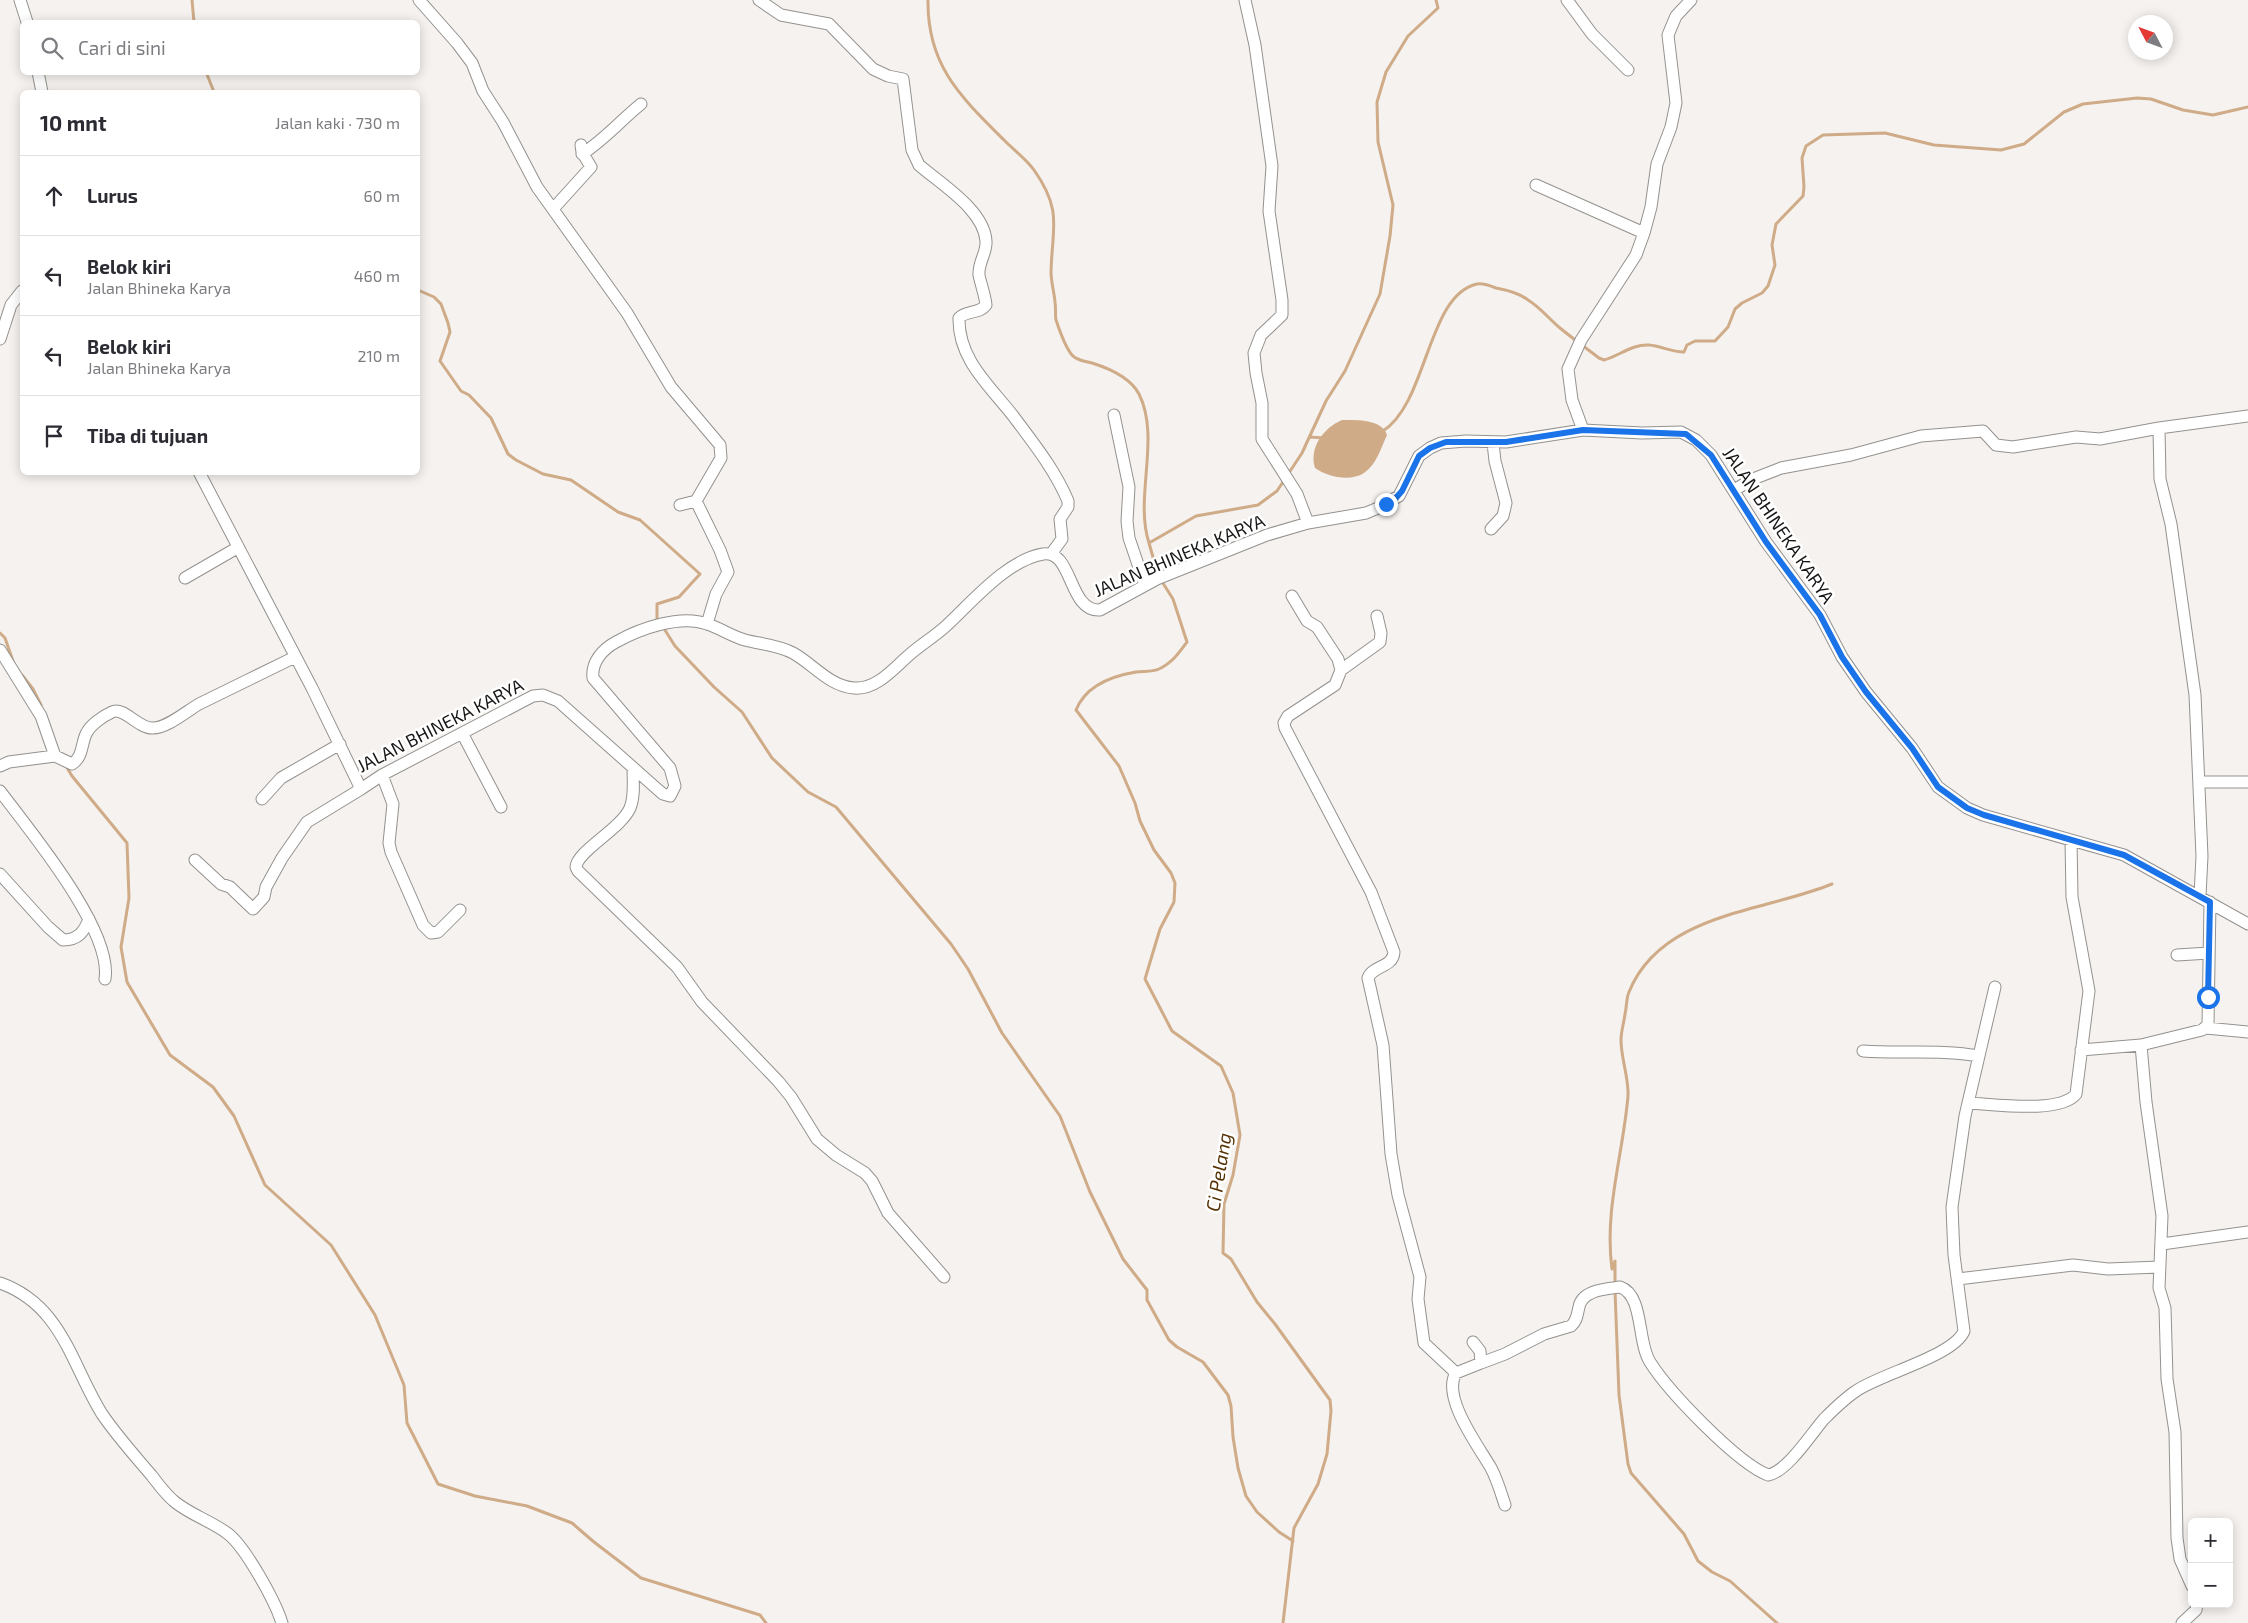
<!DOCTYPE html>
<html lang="id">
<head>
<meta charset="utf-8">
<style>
  body { margin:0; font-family:"Exo 2",sans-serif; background:#f7f7f7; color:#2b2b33 }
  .controls { position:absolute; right:15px; bottom:15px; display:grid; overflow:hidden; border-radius:8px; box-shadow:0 2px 12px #0003 }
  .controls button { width:45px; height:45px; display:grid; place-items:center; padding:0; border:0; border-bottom:1px solid #e1e1e2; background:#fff; color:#2b2b33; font:25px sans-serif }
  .compass { position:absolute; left:2128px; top:15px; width:45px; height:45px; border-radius:50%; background:#fff; box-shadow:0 2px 12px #0003; rotate:311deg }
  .stop { position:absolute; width:15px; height:15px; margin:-11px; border:4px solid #1a73e8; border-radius:50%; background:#fff }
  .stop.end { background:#1a73e8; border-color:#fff; box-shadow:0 1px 5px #0008 }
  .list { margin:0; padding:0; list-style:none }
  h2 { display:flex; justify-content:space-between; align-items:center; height:65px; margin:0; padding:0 20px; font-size:21px }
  h2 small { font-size:16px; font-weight:400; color:#7c7c81 }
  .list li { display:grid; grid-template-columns:32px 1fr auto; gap:15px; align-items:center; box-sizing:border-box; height:80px; padding:0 20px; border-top:1px solid #e1e1e2 }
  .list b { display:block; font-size:19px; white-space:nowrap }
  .list p { margin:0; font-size:16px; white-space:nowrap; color:#7c7c81 }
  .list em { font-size:16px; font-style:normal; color:#7c7c81 }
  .icon { flex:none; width:28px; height:28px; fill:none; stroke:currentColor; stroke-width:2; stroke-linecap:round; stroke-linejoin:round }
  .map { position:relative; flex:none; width:2248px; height:1623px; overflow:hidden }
  .search { position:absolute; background:#fff; box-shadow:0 2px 12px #0003; left:20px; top:20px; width:400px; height:55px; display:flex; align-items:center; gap:12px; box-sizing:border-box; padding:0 18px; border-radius:8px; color:#7c7c81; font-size:19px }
  .panel { position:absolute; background:#fff; box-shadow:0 2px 12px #0003; left:20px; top:90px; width:400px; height:385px; border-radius:8px }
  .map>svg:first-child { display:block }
  .water { fill:#cfab87 }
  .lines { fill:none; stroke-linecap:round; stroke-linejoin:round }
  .stream { stroke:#cfab87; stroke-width:3 }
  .minor-casing { stroke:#94928f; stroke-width:13 }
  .minor { stroke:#fff; stroke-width:11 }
  .route { stroke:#1a73e8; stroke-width:6 }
  .labels { text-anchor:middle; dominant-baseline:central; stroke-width:5; stroke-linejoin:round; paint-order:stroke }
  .street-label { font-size:18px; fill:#191716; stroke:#fff }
  .water-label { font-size:19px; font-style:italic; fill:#563204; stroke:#fff }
</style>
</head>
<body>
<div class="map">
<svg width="2248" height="1623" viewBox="0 0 2248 1623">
  <rect width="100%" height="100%" fill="#f5f2ef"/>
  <path class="water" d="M1342,420C1357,420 1382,419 1387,435C1381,448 1376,465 1364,473C1350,482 1328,477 1315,468C1309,448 1323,428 1342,420Z"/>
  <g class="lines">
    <path class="stream" d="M192,0L194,22
      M928,0C927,66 961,97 1005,141C1014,150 1027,160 1034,170C1063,211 1052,228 1051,272C1051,282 1054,291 1055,302C1056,308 1055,315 1056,320C1059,329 1066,348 1072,355C1077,361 1085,361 1092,363C1108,368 1130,377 1139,394C1161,438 1134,497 1149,543
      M206,72L214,92
      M418,290L434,297L441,304L448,323L450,332L440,361L461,391L469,395L491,418L508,454L516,460L543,474L571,480L618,512L640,520L700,574L679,597L657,604V618L659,622
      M1383,431C1428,402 1427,295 1477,284C1483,283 1491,286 1496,288C1507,290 1519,293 1528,300C1540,307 1549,319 1560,328C1572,338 1586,348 1599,358L1604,360C1619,356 1632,344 1649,345C1661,346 1671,352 1684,352L1687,345L1695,341H1715L1728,327L1735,309L1742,303L1762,293L1768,286L1775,265L1772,245L1776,224L1803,196L1804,187L1802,158L1806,146L1823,135L1885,133L1934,145L2001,150L2024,144L2064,112L2083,104L2137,98L2151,99L2183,110L2213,115L2248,107
      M1310,437L1324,438
      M1158,575L1149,543L1196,516L1258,505L1277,491L1302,453L1326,401L1345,371L1380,294L1390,236L1393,205L1378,142L1377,102L1386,72L1408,36L1438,8L1436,0
      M1161,580L1173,599L1187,642C1179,653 1172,663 1159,669C1153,672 1144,671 1136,672C1112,676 1086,685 1076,710L1119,766L1135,803L1140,821L1154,850L1171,873L1175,883L1174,902L1160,929L1145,979L1172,1031L1221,1066L1233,1093L1240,1135L1233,1175L1224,1204L1223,1253L1231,1259L1257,1302L1275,1324L1330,1400L1331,1411L1327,1454L1318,1484L1294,1528L1283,1623
      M663,627L675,646L714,687L742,712L772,758L808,792L836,807L951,944L968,969L1002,1033L1060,1116L1090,1192L1123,1259L1147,1290V1300L1169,1340L1177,1347L1203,1362L1228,1395L1231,1406L1233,1437L1238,1468L1246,1496L1257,1512L1279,1532L1293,1541
      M0,633L5,638L14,664
      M22,675L33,689L41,705
      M66,766L72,776L127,843L129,898L121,947L127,982L170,1055L213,1087L234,1116L265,1185L331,1245L375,1315L404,1385L407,1423L438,1484L475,1496L527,1506L572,1523L594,1542L641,1578L760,1615L766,1623
      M1615,1285V1261L1612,1269C1604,1210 1623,1155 1628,1096C1629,1078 1621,1059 1621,1040C1621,1032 1624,1022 1625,1014C1627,1006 1626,999 1629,992C1661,913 1764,912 1832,884
      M1615,1291L1619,1395L1628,1464L1631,1473L1684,1534L1698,1561L1712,1572L1730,1581L1777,1623"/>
    <g class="minor-casing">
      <path id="minor" d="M20,0L27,22
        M419,0L457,43L472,63L483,91L503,122L537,187L627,313L671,387L720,445L721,458L696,501L680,505
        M759,0L781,15L829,24L873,69L888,76L903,79L912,150L919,165C942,185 984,210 986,241C987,253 978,262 979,275C981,285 985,295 986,305C980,314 966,310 959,318C958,360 991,387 1014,417C1034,444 1055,470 1068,501V507L1060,519L1062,539L1051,554
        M1245,0L1255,45L1272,166L1269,211L1282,300V315L1261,335L1254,353L1256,373L1262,403V439L1297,494L1308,523
        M1567,0L1592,34L1628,70
        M38,72L42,92
        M582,154C604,140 621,120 641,104
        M1536,185L1644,233
        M553,209L591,167L582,152L581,145
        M0,339L11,305L22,291
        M1114,415L1129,487L1127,521L1129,538L1145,585
        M2159,428L2160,479L2171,524L2195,695L2202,856L2200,896
        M1583,430L1572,400L1568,369L1581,340L1636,255L1644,233L1651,207L1657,164L1671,127L1676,103L1668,35L1676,16L1691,0
        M199,472L312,688L361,789L382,775L533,696L543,695L558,701L656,788L663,794L670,796L675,786L670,768L593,678C591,662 603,649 616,642C639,629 680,614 707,624C720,628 731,636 745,640C760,644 779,645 793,653C813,664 829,686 854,688C876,690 893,669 908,656C920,645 934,637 946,626C972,602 1007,560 1043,554C1073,549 1068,612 1100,610L1157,579L1267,535L1308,523L1366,513L1378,508L1399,496L1419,456L1430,448L1441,443L1466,441L1506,442L1583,430L1642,433L1681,432L1696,440L1711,455L1766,542L1820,615L1842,657L1866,692L1912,748L1938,787L1967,808L1983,815L2124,855L2248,924
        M1734,490L1753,479L1781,468L1851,455L1921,436L1983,431L1996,445L2013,447L2076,437L2100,439L2159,428L2248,416
        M696,501L720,550L728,572L716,594L707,624
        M1491,529L1503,516L1506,503L1495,461L1493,443
        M185,578L237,548
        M1292,596L1307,621L1317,627L1338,659L1341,670L1335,685L1288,716L1284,723L1285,728L1371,892L1394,952C1393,968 1373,965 1368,978L1383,1045L1391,1154L1398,1195L1420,1277L1418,1299L1424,1343L1456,1373C1441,1397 1479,1447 1491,1468C1497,1479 1501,1493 1505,1505
        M0,650L41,716L55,756
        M1341,670L1380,642L1381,633L1377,616
        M462,733L501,807
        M0,766L9,762L55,756L72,764C83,757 81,745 86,734C90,725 103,716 112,712C123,706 138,728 152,728C166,729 187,711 199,704C231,688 263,673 295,657
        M633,769C633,781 635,796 630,808C621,829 577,851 576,867L578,871L677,967L702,1002L778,1081L791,1097L817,1139L836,1155L865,1173L872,1181L888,1213L944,1277
        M382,775L393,804L389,843L391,852L423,925L431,933L438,932L460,910
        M2199,782H2248
        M0,791C29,830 113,930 105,979
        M262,799L281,778L340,744
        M195,860L221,884L230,887L253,909L264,897L266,887L282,858L307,822L361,789
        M0,874L48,927L63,940C78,940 84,932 89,919
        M2177,955L2209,953
        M2206,1028L2248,1032
        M2081,1050L2141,1045
        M1863,1051C1902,1054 1940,1049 1979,1056
        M1969,1103C1994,1104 2060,1114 2076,1094L2089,991L2072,897L2071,840
        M2162,1244L2248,1232
        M1958,1279L2073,1265L2108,1269L2160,1267
        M0,1283C62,1305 71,1364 102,1414C117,1436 135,1456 152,1476C159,1485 166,1495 175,1502C191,1515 211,1521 227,1533C245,1546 275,1601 282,1623
        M1481,1363L1505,1354L1544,1334L1571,1326C1577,1321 1577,1315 1579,1307C1582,1290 1606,1289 1620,1287C1644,1295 1637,1342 1650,1362C1668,1391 1737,1463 1768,1475C1787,1472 1811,1434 1824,1419C1834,1409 1844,1399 1856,1391C1880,1374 1954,1356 1964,1331L1954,1255L1952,1207L1965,1116L1995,987
        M1456,1373L1481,1363L1480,1351L1473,1342
        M2192,1586L2180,1559L2177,1538L2175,1432L2167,1379L2165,1308L2159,1288L2162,1216L2146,1102L2141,1045L2202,1030L2208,1025L2210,902
        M2182,1623L2196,1610L2197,1604"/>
    </g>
    <use href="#minor" class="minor"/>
  </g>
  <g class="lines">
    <path class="route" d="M1386,504L1394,500L1402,491L1419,456L1430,448L1446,442H1506L1583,430L1686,434L1711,455L1766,542L1820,615L1842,657L1866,692L1912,748L1938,787L1967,808L1984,815L2124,855L2210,902L2208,997"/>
  </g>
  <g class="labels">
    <g class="street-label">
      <text transform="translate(1779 525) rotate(56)">JALAN BHINEKA KARYA</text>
      <text transform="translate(1179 555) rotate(-23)">JALAN BHINEKA KARYA</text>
      <text transform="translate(440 725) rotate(-27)">JALAN BHINEKA KARYA</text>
    </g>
    <g class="water-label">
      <text transform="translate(1218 1172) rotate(-81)">Ci Pelang</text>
    </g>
  </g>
</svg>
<div class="controls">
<button>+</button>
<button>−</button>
</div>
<svg class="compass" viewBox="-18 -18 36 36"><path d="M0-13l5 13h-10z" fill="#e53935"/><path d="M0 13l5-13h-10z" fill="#7c7c81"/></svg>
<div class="stop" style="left:2208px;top:997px"></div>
<div class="stop end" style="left:1386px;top:504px"></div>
<div class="search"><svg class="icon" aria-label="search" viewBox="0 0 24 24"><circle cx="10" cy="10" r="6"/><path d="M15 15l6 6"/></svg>Cari di sini</div>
<section class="panel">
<h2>10 mnt<small>Jalan kaki · 730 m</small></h2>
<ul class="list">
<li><svg class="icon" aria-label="ahead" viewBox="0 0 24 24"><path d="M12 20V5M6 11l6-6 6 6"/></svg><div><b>Lurus</b></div><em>60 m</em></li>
<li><svg class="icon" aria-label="left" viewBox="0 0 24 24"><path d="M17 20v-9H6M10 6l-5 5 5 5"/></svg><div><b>Belok kiri</b><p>Jalan Bhineka Karya</p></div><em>460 m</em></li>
<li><svg class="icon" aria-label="left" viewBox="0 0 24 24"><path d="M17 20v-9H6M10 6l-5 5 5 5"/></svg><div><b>Belok kiri</b><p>Jalan Bhineka Karya</p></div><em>210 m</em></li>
<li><svg class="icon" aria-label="arrive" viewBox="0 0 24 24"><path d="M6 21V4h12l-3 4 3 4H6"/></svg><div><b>Tiba di tujuan</b></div></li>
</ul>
</section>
</div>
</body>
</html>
